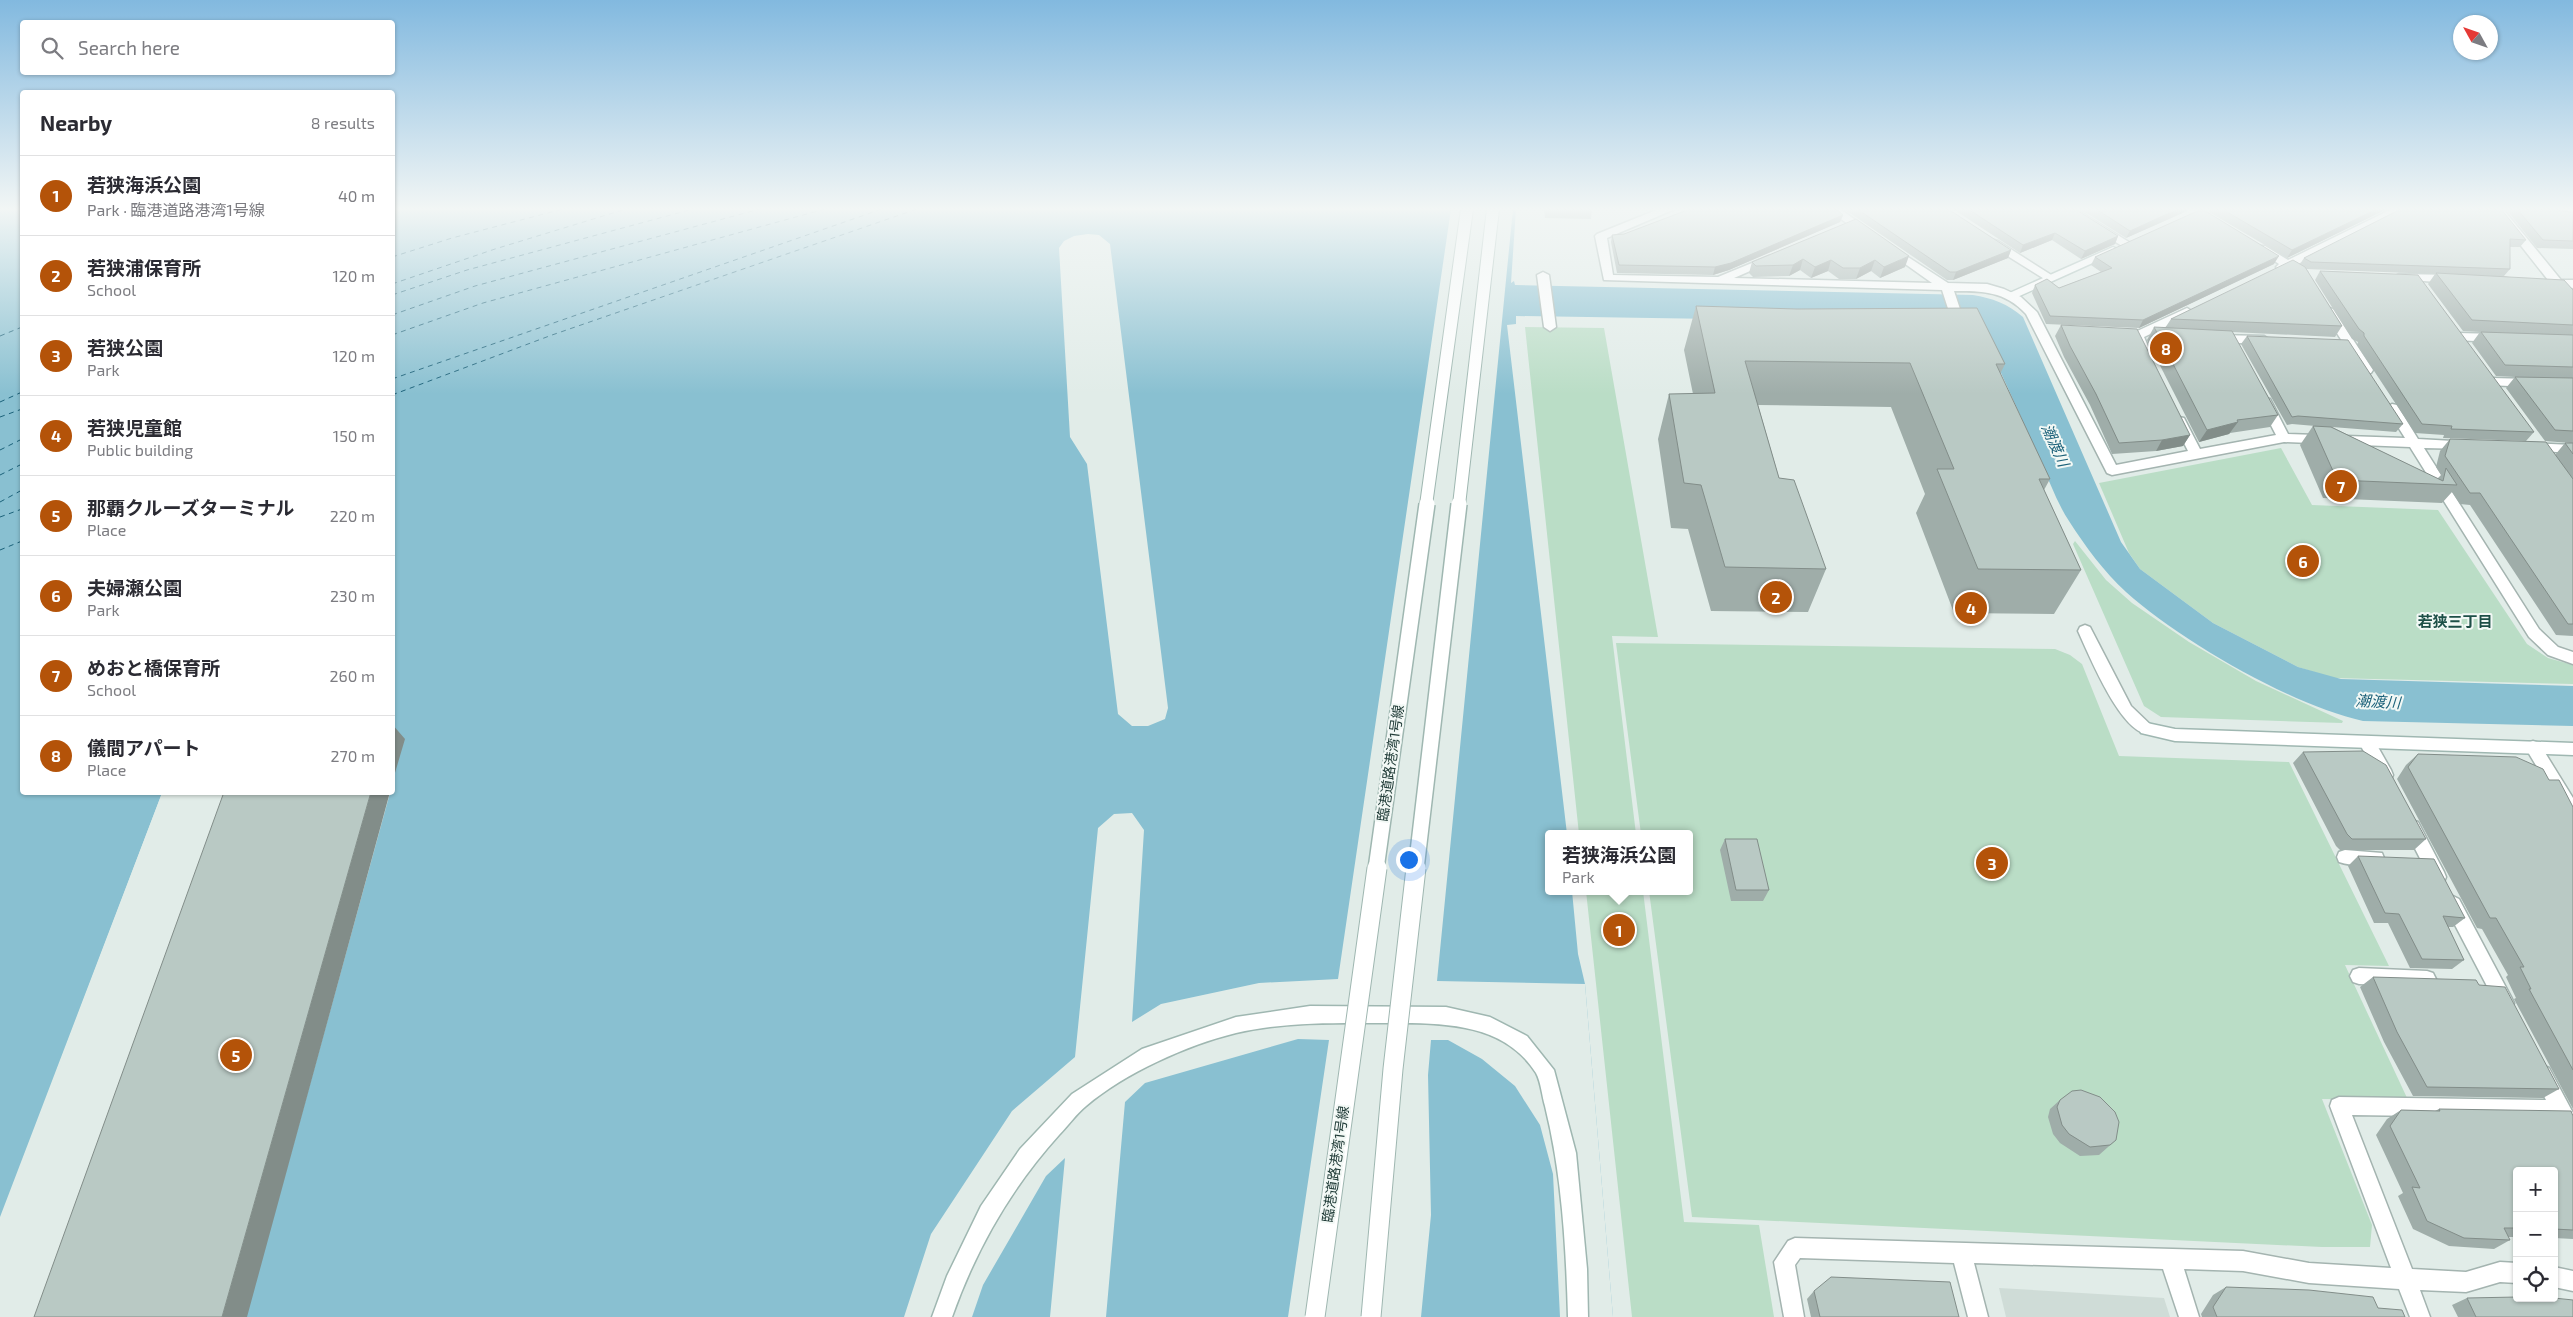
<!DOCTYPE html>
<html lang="en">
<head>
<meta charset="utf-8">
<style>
  body { margin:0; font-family:"Exo 2","Noto Sans JP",sans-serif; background:#f7f7f7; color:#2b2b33 }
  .controls { position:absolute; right:15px; bottom:15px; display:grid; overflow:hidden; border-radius:5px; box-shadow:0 1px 4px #0004 }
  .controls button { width:45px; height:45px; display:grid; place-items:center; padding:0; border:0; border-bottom:1px solid #e1e1e2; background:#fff; color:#2b2b33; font:25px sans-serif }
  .compass { position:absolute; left:2453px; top:15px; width:45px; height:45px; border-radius:50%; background:#fff; box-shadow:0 1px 4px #0004; rotate:310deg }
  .you { position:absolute; left:1408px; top:859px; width:18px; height:18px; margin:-12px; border:4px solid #fff; border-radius:50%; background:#1a73e8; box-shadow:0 0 0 8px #1a73e833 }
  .badge { display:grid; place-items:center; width:32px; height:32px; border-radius:50%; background:#b45309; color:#fff; font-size:16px; font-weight:700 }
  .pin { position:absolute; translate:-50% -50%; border:2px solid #fff; box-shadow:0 1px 5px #0006 }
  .popup { position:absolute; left:1545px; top:830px; width:148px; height:65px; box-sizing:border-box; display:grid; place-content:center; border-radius:5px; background:#fff; filter:drop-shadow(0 1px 4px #0005); font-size:16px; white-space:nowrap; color:#7c7c81 }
  .popup b { font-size:19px; color:#2b2b33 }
  .popup::after { content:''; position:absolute; left:50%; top:100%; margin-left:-10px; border:10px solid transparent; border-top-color:#fff }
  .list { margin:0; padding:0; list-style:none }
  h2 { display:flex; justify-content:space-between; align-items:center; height:65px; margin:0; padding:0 20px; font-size:21px }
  h2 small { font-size:16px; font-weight:400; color:#7c7c81 }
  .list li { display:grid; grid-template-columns:32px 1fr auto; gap:15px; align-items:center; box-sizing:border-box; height:80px; padding:0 20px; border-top:1px solid #e1e1e2 }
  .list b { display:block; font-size:19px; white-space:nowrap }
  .list p { margin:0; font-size:16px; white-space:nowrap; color:#7c7c81 }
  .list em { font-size:16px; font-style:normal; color:#7c7c81 }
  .icon { flex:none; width:28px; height:28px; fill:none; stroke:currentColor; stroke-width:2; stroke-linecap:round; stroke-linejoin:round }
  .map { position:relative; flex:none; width:2573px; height:1317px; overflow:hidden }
  .search { position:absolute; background:#fff; box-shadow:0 1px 4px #0004; left:20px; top:20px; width:375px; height:55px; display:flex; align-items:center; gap:12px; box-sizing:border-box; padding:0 18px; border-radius:5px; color:#7c7c81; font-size:19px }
  .panel { position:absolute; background:#fff; box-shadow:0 1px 4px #0004; left:20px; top:90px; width:375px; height:705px; border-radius:5px }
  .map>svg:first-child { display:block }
  .built { fill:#cfdcd7 }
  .green { fill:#baddc6 }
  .water { fill:#89c0d1 }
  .pier { fill:#e1ece8 }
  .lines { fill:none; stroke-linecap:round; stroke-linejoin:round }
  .ferry { stroke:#1b6179; stroke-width:1; stroke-dasharray:5 4.5; stroke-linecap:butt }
  .street-casing { stroke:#a4b4b0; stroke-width:3 }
  .secondary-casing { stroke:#9fb7b1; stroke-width:3 }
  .street { fill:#fff; fill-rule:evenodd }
  .secondary { fill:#fff; fill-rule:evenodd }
  .secondary-bridge-far2-casing { stroke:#9fb7b1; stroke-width:14; stroke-linecap:butt }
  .secondary-bridge-far1-casing { stroke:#9fb7b1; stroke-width:18; stroke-linecap:butt }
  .secondary-bridge-casing { stroke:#9fb7b1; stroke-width:21; stroke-linecap:butt }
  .secondary-bridge-far2 { stroke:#fff; stroke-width:12 }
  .secondary-bridge-far1 { stroke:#fff; stroke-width:15 }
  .secondary-bridge { stroke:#fff; stroke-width:19 }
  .wall { fill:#9fada9 }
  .shaded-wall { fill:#828d89 }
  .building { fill:#b9c9c4; stroke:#828d89 }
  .labels { text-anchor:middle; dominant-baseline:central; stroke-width:4; stroke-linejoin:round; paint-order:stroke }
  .street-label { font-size:14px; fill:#213c38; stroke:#f2f8f5 }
  .water-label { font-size:15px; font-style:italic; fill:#1b6179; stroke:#f2f8f5 }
  .neighbourhood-label { font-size:15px; font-weight:bold; fill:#1d4f47; stroke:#f2f8f5 }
</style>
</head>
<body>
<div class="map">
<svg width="2573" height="1317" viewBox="0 0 2573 1317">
  <rect width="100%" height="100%" fill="#e1ece8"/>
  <path class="built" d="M1999,1288L2164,1298L2170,1317H2006Z"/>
  <path class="green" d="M1525,327L1604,328L1658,637L1612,636L1636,834H1579Z
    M2281,448L2312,505L2438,510L2527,644L2548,658L2573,665V684L2333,678L2298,667L2213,623L2140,569L2129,553L2099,483Z
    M2075,541L2106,580L2132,603L2189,642L2256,681L2343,721L2342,723L2161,717L2144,706L2073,544Z
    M1616,643L2055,649L2070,655L2082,664L2119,756L2289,762L2389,966L2345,965L2408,1100L2322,1099L2372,1225L2370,1247H2322L1692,1217L1649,891H1689V834H1641Z
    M1586,891H1643L1684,1222L1759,1225L1774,1317H1632Z"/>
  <path class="water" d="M0,209H22V792L162,793L0,1217Z
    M393,209H1516L1511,283L1514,281L1515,285L1973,295C1992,298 2008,304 2023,317L2121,542L2140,569L2213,623L2298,667L2341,679L2573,686V726L2363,721C2291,705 2181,641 2126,592C2104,572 2085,546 2069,521C2057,503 2049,480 2040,460C2021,416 2001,373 1981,329L1968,323L1516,316V324L1507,325L1567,834H1549V891H1572L1578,954L1585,984L1613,1317H246L390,793L392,792Z"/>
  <path class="pier" d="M1451,209H1513L1437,981L1585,984L1613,1317H1560L1553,1174L1540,1125L1515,1086L1482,1059L1448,1040H1431L1428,1075L1431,1215L1421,1317H1288L1329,1040L1298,1039L1145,1083L1125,1102L1106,1317H1050L1065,1158L1046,1176L983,1285L972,1317H904L931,1234L1012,1111L1075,1057L1098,828L1114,814L1132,813L1144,830L1132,1022L1161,1004L1259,983L1338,979Z
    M1088,234L1099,235L1110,244L1168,708L1165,719L1148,726H1132L1118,714L1087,464L1070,437L1059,248L1064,241L1074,236Z
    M165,792L2,1218L0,1220L162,793Z"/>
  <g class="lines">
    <path class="ferry" d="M392,257L452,238L563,209
      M392,284L495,249L626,209
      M392,295L467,270L693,209
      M392,315L475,286L760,209
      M392,335L483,303L825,209
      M0,336L22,327
      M392,379L882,209
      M392,395L552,335L917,209
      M0,402L22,392
      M0,417L22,409
      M0,450L22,439
      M0,475L22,464
      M0,502L22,490
      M0,517L22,509
      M0,550L22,541"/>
    <g class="street-casing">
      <path id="street" d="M1659,209H1675L1607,238L1613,275L1718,277L1769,256L1773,257V261L1734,278L1932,283L1887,251L1885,249L1891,246L1948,283L1987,284L2004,289L2021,297L2037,312L2116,465L2188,451L2173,421L2179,417L2184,418L2200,449L2276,435L2259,402L2265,398L2270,399L2288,434L2405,438L2386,408L2392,404L2397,405L2418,439L2471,442L2473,445L2471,448L2466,449L2424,448L2539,629L2558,647L2573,652V664L2548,655L2529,637L2410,447L2284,442L2112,475L2107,473L2026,314C2005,291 1982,291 1954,291L1966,327L1960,331L1954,327L1942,290L1604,280L1595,236L1597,234Z
        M1827,209H1840L1872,232L1866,235L1862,234Z
        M2063,209H2076L2132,244L2126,247L2122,246Z
        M2392,209H2407L2296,265L2307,272V276H2299L2287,269H2278L2276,267L2279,264L2255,248L2257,246H2265L2288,260Z
        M2492,209H2503L2561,280H2573V288L2567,287L2573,294V306L2569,305L2554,287L2543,285V281L2548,280Z
        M1994,240L1998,241L2056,278L2054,280H2046L1990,245V241Z
        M1543,272L1549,275L1556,327L1550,331L1544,327L1537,275Z
        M2399,274L2451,275L2457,279L2451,283L2395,279L2393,277Z
        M2187,308L2193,312L2191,315L2144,337L2150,351L2144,355L2140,354L2131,336L2133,333Z
        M2329,308L2333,309L2371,367L2373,370L2371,373H2363L2323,312Z
        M2458,333L2497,334L2503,338L2497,342L2454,340L2452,337Z
        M2217,335L2264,336L2270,340L2264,344L2213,342L2211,339Z
        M2492,378L2530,379L2536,383L2530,387L2488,385L2486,382L2488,379Z
        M2531,443L2573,445V453L2526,450L2524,447Z
        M2085,625L2090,627L2131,706L2155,729L2153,733C2124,743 2088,652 2078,631L2080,627Z
        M2368,738L2374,740L2391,770L2393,775L2391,780L2385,782L2379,780L2362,748L2360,744L2362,740Z
        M2533,741L2539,743L2573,798V819L2567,817L2525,747L2527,743Z
        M2412,820L2418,822L2444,872L2446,877L2444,882L2438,884L2432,882L2404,827L2406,822Z
        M2345,850L2382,853L2384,858L2382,863C2370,867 2351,866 2339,862L2337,857L2339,852Z
        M2453,896L2459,899L2511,997L2514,1003L2511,1009L2505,1011L2499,1009L2444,904L2447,899Z
        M2359,968L2427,971L2433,973L2436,979L2433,985L2427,987L2359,984L2353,982L2350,976L2353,970Z
        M2542,1065L2549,1068L2573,1113V1141L2566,1139L2555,1118L2352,1115L2412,1269L2466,1272L2500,1262L2517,1263V1283L2500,1282L2466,1292L2420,1290L2430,1317H2410L2399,1289L2309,1283L2243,1271L2184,1269L2199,1317H2179L2163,1269L1974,1263L1988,1317H1968L1954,1263L1800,1258L1795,1265L1804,1317H1784L1774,1262L1788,1241L1795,1238L2243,1251L2309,1263L2391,1268L2330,1106L2332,1100L2339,1097L2546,1100L2533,1074L2535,1068Z
        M2554,1267L2573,1271V1291L2554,1287Z"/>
    </g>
    <g class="secondary-casing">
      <path id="secondary" d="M2113,247L2119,250L2117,252L2015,298H2007L2005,295Z
        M2147,723L2175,729L2573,743V755L2175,741L2141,733L2139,729L2141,725Z
        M1310,1006L1446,1007L1490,1017L1527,1036L1554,1070L1576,1153L1587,1269L1588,1317H1568C1566,1246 1562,1175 1545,1106C1542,1096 1541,1082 1536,1073C1505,1024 1446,1023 1394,1023C1341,1023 1288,1021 1236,1033C1187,1045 1125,1073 1086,1106C1076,1114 1068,1126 1059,1135C1011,1188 976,1249 952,1317H932L947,1276L981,1206L1020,1149L1072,1094L1142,1049L1236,1017Z"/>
    </g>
    <use href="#street" class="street"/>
    <use href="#secondary" class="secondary"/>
    <g class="secondary-bridge-far2-casing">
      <path id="secondary-bridge-far2" d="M1426,505L1467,209
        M1459,505L1493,209"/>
    </g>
    <g class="secondary-bridge-far1-casing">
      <path id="secondary-bridge-far1" d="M1376,869L1427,504
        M1416,869L1459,504"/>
    </g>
    <g class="secondary-bridge-casing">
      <path id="secondary-bridge" d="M1315,1317L1377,868
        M1371,1317L1393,1069L1416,868"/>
    </g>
    <use href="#secondary-bridge-far2" class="secondary-bridge-far2"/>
    <use href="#secondary-bridge-far1" class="secondary-bridge-far1"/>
    <use href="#secondary-bridge" class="secondary-bridge"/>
  </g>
  <path class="wall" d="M1544,209H1592L1591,219L1545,218Z
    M1844,209H1948L2011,250L2008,258L1953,280H1947Z
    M1953,209H2075L2118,236L2115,244L2081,259L2052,240L2020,253Z
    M2080,209H2188L2187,211L2126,238Z
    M2211,209H2387L2287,258L2209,212Z
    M2401,209L2526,240L2520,247H2510V269L2504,276L2573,290V636L2556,635L2470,505L2460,504L2452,492L2442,503L2323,498L2300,445L2313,426L2327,427L2292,424L2287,425L2241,344L2247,336L2403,424L2396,432L2332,427L2437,479L2441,475L2436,467L2440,451L2450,439L2555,455L2565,443H2570L2545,441L2506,388L2515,377L2496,376L2472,343L2480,332L2463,331L2428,284L2435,274L2306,269L2342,326L2335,337L2232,332L2278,415L2270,427L2230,433L2229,434L2199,442L2147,340L2154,327L2165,328L2171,319L2300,264L2304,258Z
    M2506,209H2559L2560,211L2573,212V249L2537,248Z
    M1843,215L1840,222L1729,270L1713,275L1617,273L1611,242L1612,235Z
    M1856,219L1905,267L1880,278L1871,271L1856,279H1839L1828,271L1811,278L1800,270L1789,276L1753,277L1749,273L1752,262Z
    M2095,257L2274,264L2139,328L2046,324L2032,293L2035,285L2059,288L2101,272L2091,265Z
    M2320,271L2534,432L2526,441L2443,438L2444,435L2415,433L2357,345L2358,342L2352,339L2315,280Z
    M1696,306L2005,364L2000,374L2050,479L2044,490L2081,570L2054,614L1954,613L1916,513L1925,494L1891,407L1758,405L1779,478L1826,569L1808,612L1711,611L1688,529L1671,528L1658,439L1669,394H1693L1684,350Z
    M2061,325L2190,435L2183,446L2156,451L2112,454L2090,405L2064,357L2055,336Z
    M2303,752L2426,839L2414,850H2340L2336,846L2293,763Z
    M2418,754L2549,780L2573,807V1109L2514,999L2516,998L2506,977L2508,975L2482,929L2477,928L2397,779L2406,765Z
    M1725,839L1769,890L1763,901H1731L1720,850Z
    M2358,856L2465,918L2453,927H2448L2464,960L2452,969L2410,968L2388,923H2374L2348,866Z
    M2373,977L2479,985L2559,1089L2543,1098L2413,1096L2384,1042L2360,987Z
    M2060,1100L2116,1140L2099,1155L2080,1156L2060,1143L2053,1134L2048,1117L2050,1109Z
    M2439,1109L2573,1116V1239L2554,1238V1171H2517V1237H2508L2510,1240L2494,1249L2449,1246L2413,1229L2398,1196L2403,1193L2376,1135L2387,1119L2401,1110L2435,1111Z
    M2226,1287L2378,1308L2405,1317H2202L2201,1314L2213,1295Z
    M1814,1291L1959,1317H1811L1807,1299Z
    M2467,1298L2573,1317H2458L2452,1305Z"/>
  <path class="shaded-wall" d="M2178,209H2188L2187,211L2126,238L2130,231Z
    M2377,209H2387L2287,258L2292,250Z
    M1843,215L1840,222L1729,270L1713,275L1715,267Z
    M2055,233L2052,240L2020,253L2023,245Z
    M2118,236L2115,244L2081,259L2085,251Z
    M2011,250L2008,258L1953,280L1956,272Z
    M1909,256L1905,267L1880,278L1884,267Z
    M2279,256L2274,264L2139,328L2143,320Z
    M1803,259L1800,270L1789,276L1793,265Z
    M1831,260L1828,271L1811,278L1815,267Z
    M1875,260L1871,271L1856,279L1860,268Z
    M2238,422L2229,434L2199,442L2207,430Z
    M2190,435L2183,446L2156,451L2162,440Z
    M392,724L405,739L392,783Z
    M371,792H390L247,1317H222Z"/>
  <path class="building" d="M1690,209H1836L1843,215L1731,263L1715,267L1619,265L1612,235L1624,234Z
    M1857,209H1948L2011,250L1956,272H1950Z
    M1968,209H2075L2118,236L2085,251L2055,233L2023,245Z
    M2096,209H2178L2130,231Z
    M2202,209L2279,256L2143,320L2050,316L2035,285L2047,279L2059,288L2112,268L2095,257Z
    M2222,209H2377L2292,250Z
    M2401,209H2501L2526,240L2510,239V269L2311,262L2304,258Z
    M2517,209H2559L2560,211L2573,212V241L2543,240Z
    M1856,219L1909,256L1884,267L1875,260L1860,268H1843L1831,260L1815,267L1803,259L1793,265L1756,266L1752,262Z
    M2293,260L2305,267L2342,326L2171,319Z
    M2320,271L2418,275L2534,432L2451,429L2452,426L2422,424L2364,336V333L2359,329Z
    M2436,273L2564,280L2573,290V325L2472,320Z
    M1696,306L1797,309L1977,308L2005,364H1996L2050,479H2039L2081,570L1978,569L1937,469H1954L1910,363L1745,361L1779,478L1794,480L1826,569L1725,567L1701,485L1684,483L1669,394L1715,393Z
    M2061,325L2137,329L2190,435L2162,440L2119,443L2096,394L2070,346Z
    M2154,327L2232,331L2278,415L2237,420L2238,422L2207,430Z
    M2481,332L2573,335V367L2505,365Z
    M2247,336L2348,340L2403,424L2298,416L2292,417Z
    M2515,377L2573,378V431L2555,430Z
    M2313,426L2331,427L2443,481L2446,468L2457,485L2337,480Z
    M2450,439L2546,442L2573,479V624H2568L2480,493H2470L2445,456Z
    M2565,443H2573V454Z
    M2363,751L2386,765L2426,839H2352L2347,834L2303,752Z
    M2418,754L2516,757L2543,769L2549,780H2559L2573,807V1070L2529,989H2531L2520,967H2524L2496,918H2490L2408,767Z
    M224,792H371L222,1317H34Z
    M1725,839H1757L1769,890H1736Z
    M2358,856L2434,859L2465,918L2443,916L2464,960L2422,959L2399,914L2385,913Z
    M2373,977L2476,980L2479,985L2505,987L2559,1089L2427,1087L2397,1032Z
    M2081,1090L2100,1097L2115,1112L2119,1122L2116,1140L2110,1145L2090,1147L2069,1134L2062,1125L2057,1107L2060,1100L2072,1091Z
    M2439,1109L2571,1111L2573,1116V1230L2554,1229V1171H2517V1228H2504L2510,1240L2464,1238L2427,1221L2412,1187L2420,1188L2390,1126L2401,1110L2440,1111Z
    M1831,1277L1950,1282L1959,1317H1820L1814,1291Z
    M2226,1287L2309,1290L2373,1297L2378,1308L2402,1310L2405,1317H2217L2213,1307Z
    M2517,1297V1298H2554L2573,1300V1317H2476L2467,1298Z"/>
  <linearGradient id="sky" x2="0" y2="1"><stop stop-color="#82b9df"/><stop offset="0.53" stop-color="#f2f6f5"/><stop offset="1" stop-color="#f2f6f5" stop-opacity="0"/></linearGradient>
  <rect width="2573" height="394" fill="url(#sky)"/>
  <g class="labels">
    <g class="street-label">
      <text transform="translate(1390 763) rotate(-82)">臨港道路港湾1号線</text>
      <text transform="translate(1335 1164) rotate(-82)">臨港道路港湾1号線</text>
    </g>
    <g class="water-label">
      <text transform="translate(2056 445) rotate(66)">潮渡川</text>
      <text transform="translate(2378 701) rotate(3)">潮渡川</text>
    </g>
    <g class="neighbourhood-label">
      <text x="2455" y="621">若狭三丁目</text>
    </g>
  </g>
</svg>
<div class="controls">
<button>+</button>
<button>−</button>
<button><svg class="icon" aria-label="locate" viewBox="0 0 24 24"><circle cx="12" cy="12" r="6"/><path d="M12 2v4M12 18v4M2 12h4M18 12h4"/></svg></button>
</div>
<svg class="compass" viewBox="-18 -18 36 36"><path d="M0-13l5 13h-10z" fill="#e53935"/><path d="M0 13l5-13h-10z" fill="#7c7c81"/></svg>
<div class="you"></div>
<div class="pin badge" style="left:1619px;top:930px">1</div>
<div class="popup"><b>若狭海浜公園</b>Park</div>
<div class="pin badge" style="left:1776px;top:597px">2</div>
<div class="pin badge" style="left:1992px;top:863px">3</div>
<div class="pin badge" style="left:1971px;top:608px">4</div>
<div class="pin badge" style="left:236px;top:1055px">5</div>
<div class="pin badge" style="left:2303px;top:561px">6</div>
<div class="pin badge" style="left:2341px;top:486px">7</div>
<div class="pin badge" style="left:2166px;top:348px">8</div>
<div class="search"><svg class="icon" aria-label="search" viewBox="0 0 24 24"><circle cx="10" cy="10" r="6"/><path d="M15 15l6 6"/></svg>Search here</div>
<section class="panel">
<h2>Nearby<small>8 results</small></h2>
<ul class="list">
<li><span class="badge">1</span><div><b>若狭海浜公園</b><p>Park · 臨港道路港湾1号線</p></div><em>40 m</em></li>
<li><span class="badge">2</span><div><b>若狭浦保育所</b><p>School</p></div><em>120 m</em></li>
<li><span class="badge">3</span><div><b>若狭公園</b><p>Park</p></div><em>120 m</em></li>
<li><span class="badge">4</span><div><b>若狭児童館</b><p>Public building</p></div><em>150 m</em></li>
<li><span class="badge">5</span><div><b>那覇クルーズターミナル</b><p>Place</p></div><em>220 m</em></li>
<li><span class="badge">6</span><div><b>夫婦瀬公園</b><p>Park</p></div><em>230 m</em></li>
<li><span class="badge">7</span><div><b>めおと橋保育所</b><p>School</p></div><em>260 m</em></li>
<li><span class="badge">8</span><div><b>儀間アパート</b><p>Place</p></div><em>270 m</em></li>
</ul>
</section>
</div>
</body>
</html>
